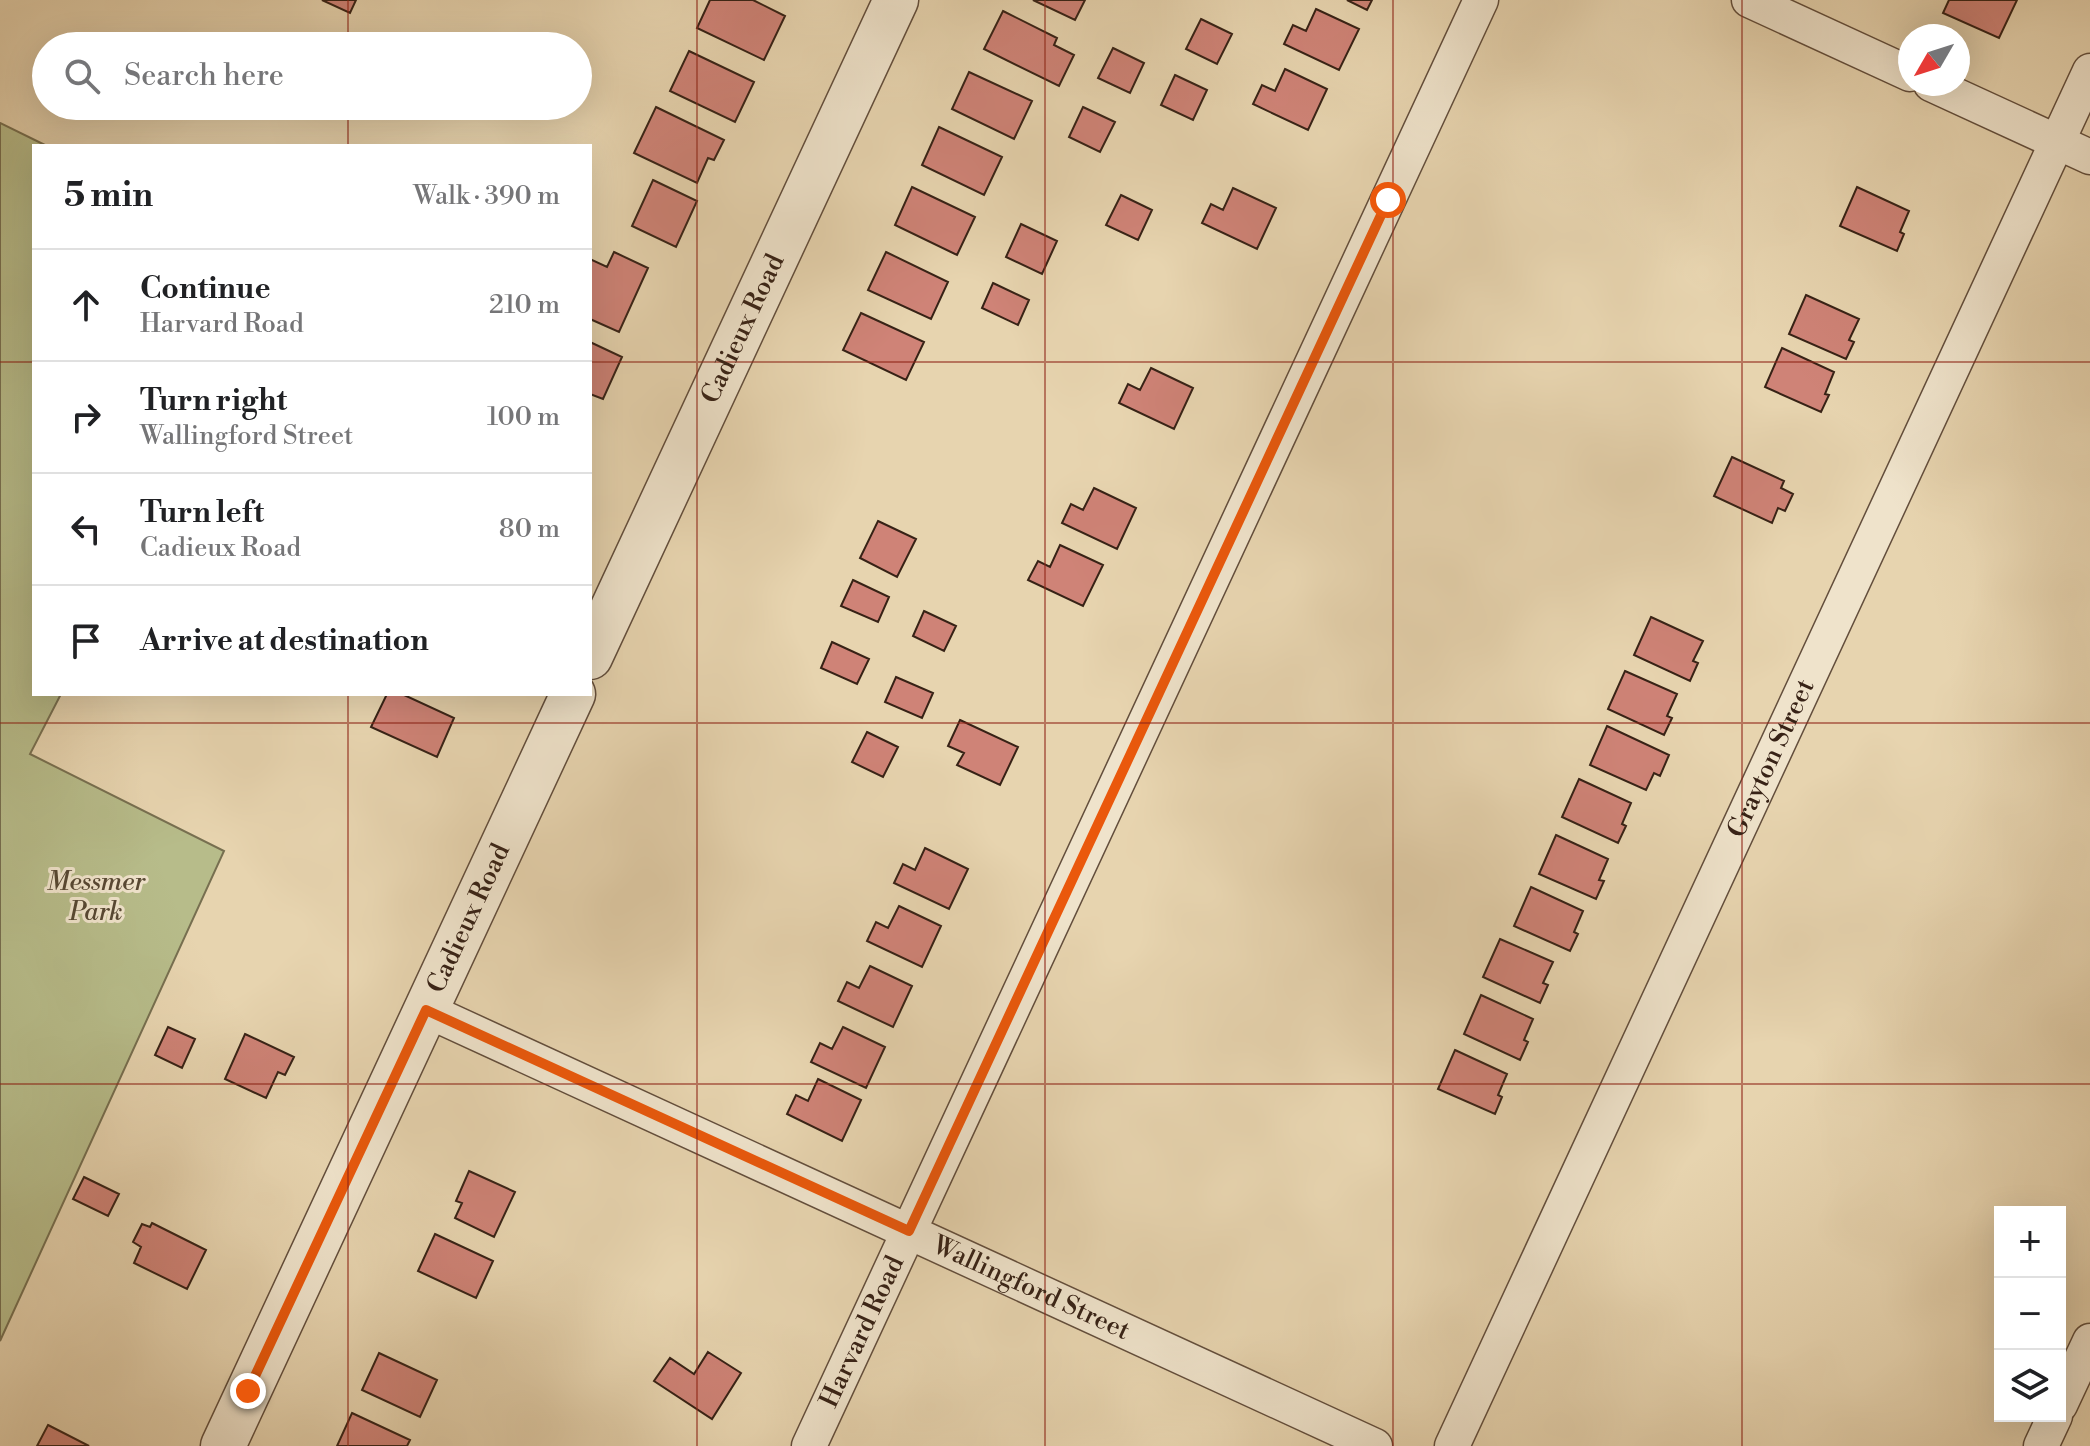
<!DOCTYPE html>
<html lang="en">
<head>
<meta charset="utf-8">
<style>
  body { margin:0; font-family:"Libre Bodoni",serif; background:#f6f6f6; color:#202124 }
  .controls { position:absolute; right:24px; bottom:24px; display:grid; overflow:hidden; border-radius:0px; box-shadow:0 8px 32px #0002 }
  .controls button { width:72px; height:72px; display:grid; place-items:center; padding:0; border:0; border-bottom:2px solid #e0e0e0; background:#fff; color:#202124; font:40px sans-serif }
  .compass { position:absolute; left:1898px; top:24px; width:72px; height:72px; border-radius:50%; background:#fff; box-shadow:0 8px 32px #0002; rotate:231deg }
  .stop { position:absolute; width:24px; height:24px; margin:-18px; border:6px solid #ea580c; border-radius:50%; background:#fff }
  .stop.end { background:#ea580c; border-color:#fff; box-shadow:0 2px 8px #0008 }
  .list { margin:0; padding:0; list-style:none }
  h2 { display:flex; justify-content:space-between; align-items:center; height:104px; margin:0; padding:0 32px; font-size:34px }
  h2 small { font-size:26px; font-weight:400; color:#757577 }
  .list li { display:grid; grid-template-columns:52px 1fr auto; gap:24px; align-items:center; box-sizing:border-box; height:112px; padding:0 32px; border-top:2px solid #e0e0e0 }
  .list b { display:block; font-size:30px; white-space:nowrap }
  .list p { margin:0; font-size:26px; white-space:nowrap; color:#757577 }
  .list em { font-size:26px; font-style:normal; color:#757577 }
  .icon { flex:none; width:44px; height:44px; fill:none; stroke:currentColor; stroke-width:2; stroke-linecap:round; stroke-linejoin:round }
  .map { position:relative; flex:none; width:2090px; height:1446px; overflow:hidden }
  .search { position:absolute; background:#fff; box-shadow:0 8px 32px #0002; left:32px; top:32px; width:560px; height:88px; display:flex; align-items:center; gap:20px; box-sizing:border-box; padding:0 28px; border-radius:44px; color:#757577; font-size:30px }
  .panel { position:absolute; background:#fff; box-shadow:0 8px 32px #0002; left:32px; top:144px; width:560px; height:552px; border-radius:0px }
  .map>svg:first-child { display:block }
  .green { fill:#b7bc8a; stroke:#776f50; stroke-width:2 }
  .building { fill:#cf8377; stroke:#372216; stroke-width:2 }
  .lines { fill:none; stroke-linecap:round; stroke-linejoin:round }
  .minor-casing { stroke:#634e3c; stroke-width:37 }
  .tertiary-casing { stroke:#634e3c; stroke-width:47 }
  .minor { stroke:#efe3cb; stroke-width:34 }
  .tertiary { stroke:#efe3cb; stroke-width:44 }
  .route { stroke:#ea580c; stroke-width:10 }
  .grid { fill:none; stroke:#8f2418; stroke-width:2; stroke-opacity:0.55 }
  .labels { text-anchor:middle; dominant-baseline:central; stroke-width:6; stroke-linejoin:round; paint-order:stroke }
  .street-label { font-size:26px; fill:#372216; stroke:#efe3cb }
  .park-label { font-size:26px; font-style:italic; fill:#574833; stroke:#efe3cb }
</style>
</head>
<body>
<div class="map">
<svg width="2090" height="1446" viewBox="0 0 2090 1446">
  <rect width="100%" height="100%" fill="#e7d4af"/>
  <filter id="stains"><feTurbulence type="fractalNoise" baseFrequency=".0025" numOctaves="4"/><feColorMatrix values="0 0 0 0 .2 0 0 0 0 .09 0 0 0 0 .02 0 0 0 .5 -.17"/></filter>
  <radialGradient id="worn" r=".72"><stop offset=".6" stop-color="#630" stop-opacity="0"/><stop offset="1" stop-color="#630" stop-opacity=".3"/></radialGradient>
  <path class="green" d="M0,123L47,146H34V694H61L30,754L224,851L0,1341Z"/>
  <path class="building" d="M322,0H356L350,13Z
    M710,0H753L785,16L764,60L697,28Z
    M1033,0H1085L1075,20Z
    M1347,0H1372L1367,10Z
    M1949,0H2017L1999,38L1943,13Z
    M1316,9L1359,29L1339,70L1284,44L1293,25L1306,31Z
    M1003,11L1057,38L1054,45L1074,55L1059,86L984,49Z
    M1201,19L1232,34L1217,64L1186,49Z
    M1113,48L1144,63L1130,93L1098,78Z
    M689,51L754,82L735,122L670,91Z
    M1285,69L1327,89L1308,130L1253,104L1262,85L1275,91Z
    M969,72L1032,101L1014,139L952,109Z
    M1175,75L1207,90L1193,120L1161,105Z
    M656,107L724,140L714,160L708,158L697,183L634,153Z
    M1083,107L1115,122L1100,152L1069,137Z
    M939,127L1002,157L984,195L922,165Z
    M653,180L697,201L676,247L632,226Z
    M912,187L975,217L957,255L895,225Z
    M1857,187L1909,211L1900,232L1904,234L1897,251L1840,226Z
    M1233,188L1276,208L1257,249L1202,223L1211,204L1223,210Z
    M1121,195L1152,210L1138,240L1106,225Z
    M1021,224L1057,241L1042,274L1006,257Z
    M614,252L648,268L619,332L590,319V259L607,267Z
    M886,252L948,282L931,319L868,290Z
    M993,283L1029,300L1018,325L982,308Z
    M1806,295L1859,319L1849,340L1854,342L1846,359L1789,334Z
    M861,313L924,342L906,380L843,350Z
    M590,342L622,357L603,399L590,394Z
    M1782,348L1834,372L1825,394L1829,395L1821,412L1765,387Z
    M1151,368L1193,388L1174,429L1119,403L1128,384L1140,390Z
    M1732,457L1784,481L1781,488L1793,494L1785,511L1778,508L1772,523L1714,496Z
    M1094,488L1136,508L1117,549L1062,523L1071,504L1083,510Z
    M878,521L916,539L897,577L860,558Z
    M1060,545L1103,565L1083,606L1028,580L1038,561L1050,567Z
    M853,580L889,597L878,622L841,606Z
    M924,611L956,626L944,651L913,636Z
    M1651,617L1703,641L1693,661L1698,663L1690,681L1634,655Z
    M832,642L869,659L857,684L821,668Z
    M1625,671L1677,694L1667,716L1672,718L1664,735L1608,709Z
    M896,677L933,693L922,718L885,702Z
    M387,694H402L454,718L437,757L371,727Z
    M960,720L1018,747L1000,785L957,765L964,753L948,746Z
    M1607,726L1669,755L1660,776L1654,773L1646,790L1590,765Z
    M867,732L898,747L883,777L852,762Z
    M1579,779L1631,803L1622,824L1626,826L1618,843L1562,817Z
    M1556,835L1608,859L1599,880L1604,881L1596,899L1539,874Z
    M925,848L968,869L949,909L894,883L903,864L915,870Z
    M1531,887L1583,911L1574,932L1578,934L1570,951L1514,926Z
    M899,906L941,926L922,967L867,941L876,922L888,928Z
    M1500,939L1553,962L1543,983L1548,985L1540,1003L1483,977Z
    M870,966L912,986L893,1027L838,1001L847,982L859,988Z
    M1481,995L1533,1019L1524,1040L1528,1042L1520,1060L1464,1034Z
    M168,1027L195,1039L182,1068L155,1055Z
    M843,1027L885,1047L866,1088L811,1062L820,1043L832,1049Z
    M245,1034L294,1057L285,1075L278,1072L266,1098L225,1079Z
    M1455,1050L1507,1074L1498,1095L1502,1097L1495,1114L1438,1089Z
    M818,1079L861,1100L842,1141L787,1114L796,1095L808,1101Z
    M469,1171L515,1192L494,1237L455,1218L462,1203L456,1201Z
    M84,1177L119,1194L108,1216L73,1199Z
    M152,1223L206,1250L187,1289L134,1263L141,1247L133,1242L142,1224L150,1227Z
    M435,1234L493,1261L476,1298L418,1271Z
    M708,1352L741,1373L712,1419L654,1381L670,1358L694,1374Z
    M379,1353L437,1380L420,1417L362,1390Z
    M352,1413L410,1440L407,1446H337Z
    M48,1425L89,1446H37Z"/>
  <g class="lines">
    <g class="minor-casing">
      <g id="minor">
        <path d="M1749,0L1910,74"/>
        <path d="M1931,84L2090,157"/>
        <path id="s1" d="M426,1010L1375,1446"/>
        <path d="M2060,1405L2090,1341"/>
        <path id="s2" d="M809,1446L1481,0"/>
        <path id="s3" d="M1452,1446L2090,71"/>
        <path d="M2041,1446L2055,1416"/>
      </g>
    </g>
    <g class="tertiary-casing">
      <g id="tertiary">
        <path id="s4" d="M590,657L896,0"/>
        <path id="s5" d="M223,1446L573,694"/>
      </g>
    </g>
    <use href="#minor" class="minor"/>
    <use href="#tertiary" class="tertiary"/>
  </g>
  <g class="lines">
    <path class="route" d="M248,1391L426,1010L909,1231L1388,200"/>
  </g>
  <path class="grid" d="M348,0V46M697,0V1446M1045,0V1446M1393,0V1446M1742,0V1446M348,106V146M0,362H34M590,362H2090M348,694V1446M0,723H2090M0,1084H2090"/>
  <g class="labels">
    <g class="street-label">
      <text stroke="none"><textPath href="#s4" startOffset="362">Cadieux Road</textPath></text>
      <text stroke="none"><textPath href="#s3" startOffset="758">Grayton Street</textPath></text>
      <text stroke="none"><textPath href="#s5" startOffset="582">Cadieux Road</textPath></text>
      <text stroke="none"><textPath href="#s1" startOffset="666">Wallingford Street</textPath></text>
      <text stroke="none"><textPath href="#s2" startOffset="126">Harvard Road</textPath></text>
    </g>
    <g class="park-label">
      <text x="96" y="882">Messmer<tspan x="96" dy="30">Park</tspan></text>
    </g>
  </g>
  <rect width="100%" height="100%" filter="url(#stains)"/>
  <rect width="100%" height="100%" fill="url(#worn)"/>
</svg>
<div class="controls">
<button>+</button>
<button>−</button>
<button><svg class="icon" aria-label="layers" viewBox="0 0 24 24"><path d="M12 4l9 5-9 5-9-5zM3 14l9 5 9-5"/></svg></button>
</div>
<svg class="compass" viewBox="-18 -18 36 36"><path d="M0-13l5 13h-10z" fill="#e53935"/><path d="M0 13l5-13h-10z" fill="#757577"/></svg>
<div class="stop" style="left:1388px;top:200px"></div>
<div class="stop end" style="left:248px;top:1391px"></div>
<div class="search"><svg class="icon" aria-label="search" viewBox="0 0 24 24"><circle cx="10" cy="10" r="6"/><path d="M15 15l6 6"/></svg>Search here</div>
<section class="panel">
<h2>5 min<small>Walk · 390 m</small></h2>
<ul class="list">
<li><svg class="icon" aria-label="ahead" viewBox="0 0 24 24"><path d="M12 20V5M6 11l6-6 6 6"/></svg><div><b>Continue</b><p>Harvard Road</p></div><em>210 m</em></li>
<li><svg class="icon" aria-label="right" viewBox="0 0 24 24"><path d="M7 20v-9h11M14 6l5 5-5 5"/></svg><div><b>Turn right</b><p>Wallingford Street</p></div><em>100 m</em></li>
<li><svg class="icon" aria-label="left" viewBox="0 0 24 24"><path d="M17 20v-9H6M10 6l-5 5 5 5"/></svg><div><b>Turn left</b><p>Cadieux Road</p></div><em>80 m</em></li>
<li><svg class="icon" aria-label="arrive" viewBox="0 0 24 24"><path d="M6 21V4h12l-3 4 3 4H6"/></svg><div><b>Arrive at destination</b></div></li>
</ul>
</section>
</div>
</body>
</html>
